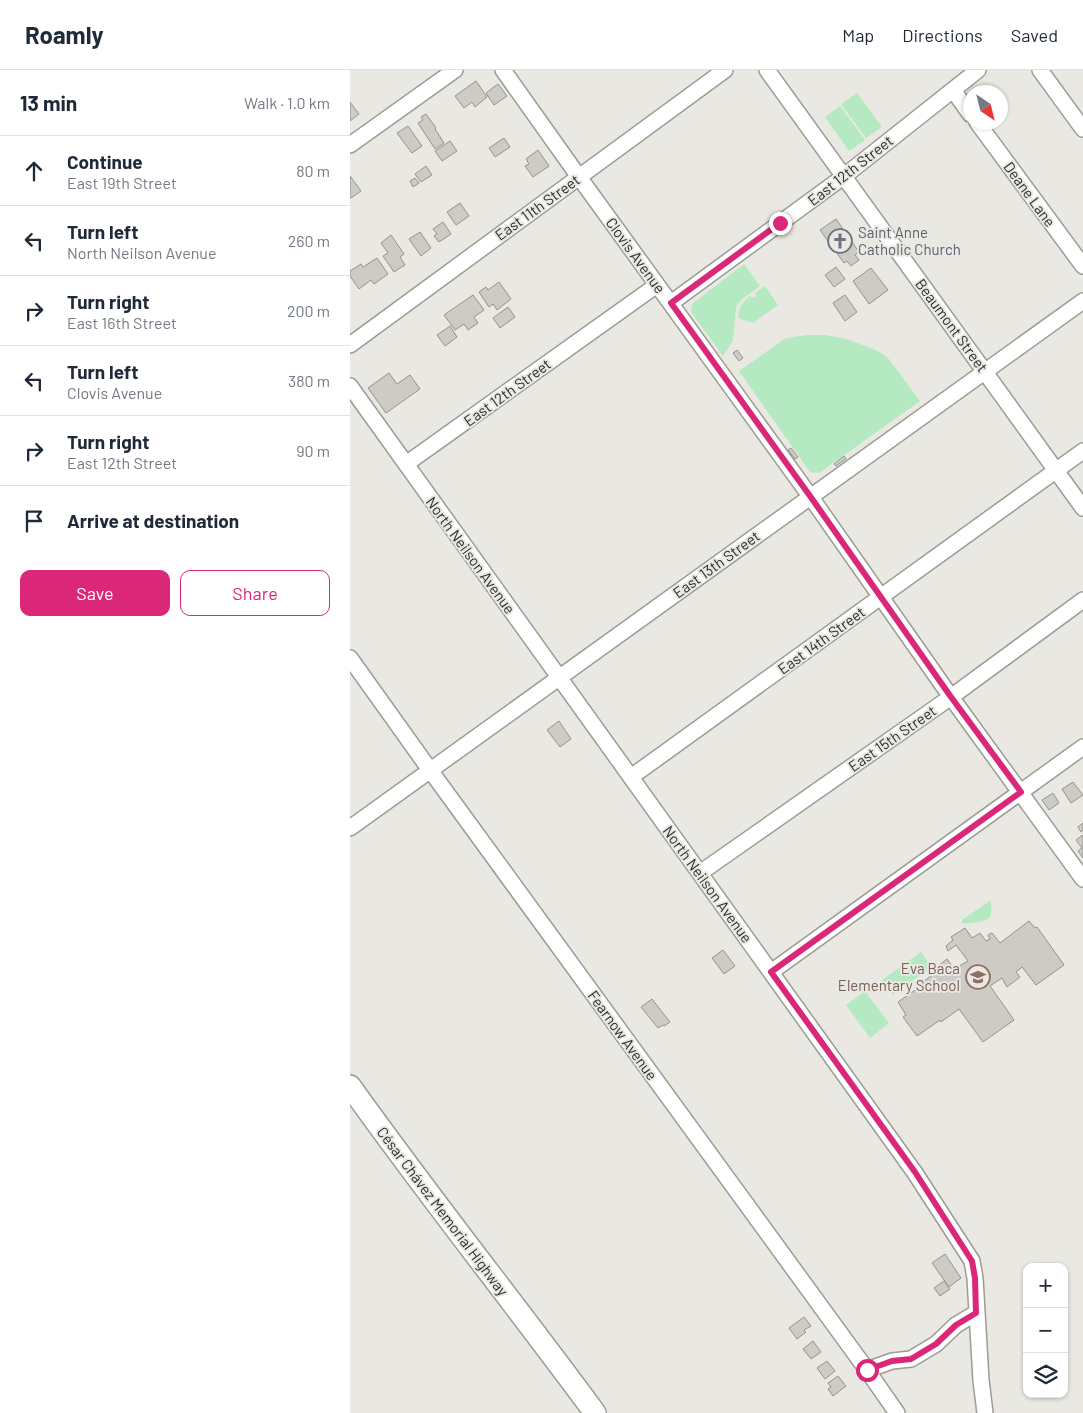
<!DOCTYPE html>
<html lang="en">
<head>
<meta charset="utf-8">
<style>
  body { margin:0; font-family:Barlow,sans-serif; background:#f6f6f7; color:#1f2937 }
  .controls { position:absolute; right:15px; bottom:15px; display:grid; overflow:hidden; border-radius:10px; box-shadow:0 1px 4px #0004 }
  .controls button { width:45px; height:45px; display:grid; place-items:center; padding:0; border:0; border-bottom:1px solid #e0e1e3; background:#fff; color:#1f2937; font:25px sans-serif }
  .compass { position:absolute; left:613px; top:15px; width:45px; height:45px; border-radius:50%; background:#fff; box-shadow:0 1px 4px #0004; rotate:145deg }
  .stop { position:absolute; width:15px; height:15px; margin:-11px; border:4px solid #db2777; border-radius:50%; background:#fff }
  .stop.end { background:#db2777; border-color:#fff; box-shadow:0 1px 5px #0008 }
  .list { margin:0; padding:0; list-style:none }
  h2 { display:flex; justify-content:space-between; align-items:center; height:65px; margin:0; padding:0 20px; font-size:21px }
  h2 small { font-size:16px; font-weight:400; color:#747a83 }
  .list li { display:grid; grid-template-columns:32px 1fr auto; gap:15px; align-items:center; box-sizing:border-box; height:70px; padding:0 20px; border-top:1px solid #e0e1e3 }
  .list b { display:block; font-size:19px; white-space:nowrap }
  .list p { margin:0; font-size:16px; white-space:nowrap; color:#747a83 }
  .list em { font-size:16px; font-style:normal; color:#747a83 }
  .actions { display:flex; gap:10px; padding:15px 20px }
  .actions a { flex:1; padding:11px 0; border:1px solid #db2777; border-radius:10px; text-align:center; font-size:18px; color:#db2777 }
  .actions .main { background:#db2777; color:#fff }
  .icon { flex:none; width:28px; height:28px; fill:none; stroke:currentColor; stroke-width:2; stroke-linecap:round; stroke-linejoin:round }
  .map { position:relative; flex:none; width:733px; height:1343px; overflow:hidden }
  header { display:flex; align-items:center; gap:30px; box-sizing:border-box; height:70px; padding:0 25px; background:#fff; border-bottom:1px solid #e0e1e3 }
  header strong { font-size:24px }
  nav { display:flex; gap:28px; margin-inline-start:auto; font-size:18px }
  main { display:flex }
  aside { flex:1; background:#fff }
  .map>svg:first-child { display:block }
  .green { fill:#b4e9c1 }
  .building { fill:#cccbc5; stroke:#94928c }
  .lines { fill:none; stroke-linecap:round; stroke-linejoin:round }
  .minor-casing { stroke:#9c9b94; stroke-width:18 }
  .highway-casing { stroke:#9c9b94; stroke-width:24 }
  .minor { stroke:#fff; stroke-width:15 }
  .highway { stroke:#fff; stroke-width:21 }
  .route { stroke:#db2777; stroke-width:6 }
  .labels { text-anchor:middle; dominant-baseline:central; stroke-width:4; stroke-linejoin:round; paint-order:stroke }
  .street-label { font-size:15px; fill:#2c2c2a; stroke:#e9e8e2 }
  .worship-label { font-size:15px; fill:#5b616d; stroke:#e9e8e2; text-anchor:start }
  .education-label { font-size:15px; fill:#785e54; stroke:#e9e8e2; text-anchor:end }
</style>
</head>
<body>
<header>
<strong>Roamly</strong>
<nav><a>Map</a><a>Directions</a><a>Saved</a></nav>
</header>
<main>
<aside>
<h2>13 min<small>Walk · 1.0 km</small></h2>
<ul class="list">
<li><svg class="icon" aria-label="ahead" viewBox="0 0 24 24"><path d="M12 20V5M6 11l6-6 6 6"/></svg><div><b>Continue</b><p>East 19th Street</p></div><em>80 m</em></li>
<li><svg class="icon" aria-label="left" viewBox="0 0 24 24"><path d="M17 20v-9H6M10 6l-5 5 5 5"/></svg><div><b>Turn left</b><p>North Neilson Avenue</p></div><em>260 m</em></li>
<li><svg class="icon" aria-label="right" viewBox="0 0 24 24"><path d="M7 20v-9h11M14 6l5 5-5 5"/></svg><div><b>Turn right</b><p>East 16th Street</p></div><em>200 m</em></li>
<li><svg class="icon" aria-label="left" viewBox="0 0 24 24"><path d="M17 20v-9H6M10 6l-5 5 5 5"/></svg><div><b>Turn left</b><p>Clovis Avenue</p></div><em>380 m</em></li>
<li><svg class="icon" aria-label="right" viewBox="0 0 24 24"><path d="M7 20v-9h11M14 6l5 5-5 5"/></svg><div><b>Turn right</b><p>East 12th Street</p></div><em>90 m</em></li>
<li><svg class="icon" aria-label="arrive" viewBox="0 0 24 24"><path d="M6 21V4h12l-3 4 3 4H6"/></svg><div><b>Arrive at destination</b></div></li>
</ul>
<div class="actions"><a class="main">Save</a><a>Share</a></div>
</aside>
<div class="map">
<svg width="733" height="1343" viewBox="0 0 733 1343">
  <rect width="100%" height="100%" fill="#e9e8e2"/>
  <path class="green" d="M507,23L532,57L516,68L491,34Z
    M490,36L515,70L499,81L475,47Z
    M394,194L410,216L391,230L386,237L383,270L373,286L341,242L342,234Z
    M415,216L428,235L403,253L388,248C389,238 392,232 400,226L404,228L406,226L405,223Z
    M457,265H476L497,269L528,281L538,288L570,331L469,403L460,402L389,301L436,268Z
    M641,830C640,835 643,843 640,847C637,852 618,854 612,853V850Z
    M571,882L581,897L543,925L532,910Z
    M515,921L539,953L520,968L496,935Z"/>
  <path class="building" d="M126,11L137,27L125,37L122,32L114,38L105,26Z
    M148,14L157,26L144,35L136,23Z
    M0,32L9,44L0,51Z
    M76,44L86,58L85,59L94,73L85,79L68,53L73,50L71,47Z
    M58,56L72,76L62,83L47,63Z
    M154,68L160,77L145,87L139,78Z
    M100,71L107,81L92,91L85,81Z
    M188,80L199,96L183,107L175,96L179,94L176,89Z
    M76,96L82,105L71,112L65,104Z
    M0,106L11,121L1,128L0,127Z
    M65,108L69,113L63,117L60,111Z
    M110,133L119,146L106,155L97,142Z
    M486,149L509,182L505,185L509,190L501,196L497,191L494,193L470,160Z
    M93,152L101,164L89,172L84,166L87,164L83,159Z
    M70,162L81,178L71,186L59,169Z
    M41,165L54,184L50,187L55,195L44,202L33,186L38,183L31,173Z
    M27,188L38,204L24,214L21,210L9,219L0,206V201L11,194L13,197Z
    M486,197L495,209L484,217L475,205Z
    M521,198L538,220L519,234L503,211Z
    M149,212L161,229L147,240L143,234L139,237L129,222L136,217L138,220Z
    M123,225L134,240L124,247L128,253L118,260L114,254L105,260L94,245Z
    M495,225L507,242L495,251L483,233Z
    M158,237L165,247L150,258L143,248Z
    M100,256L107,267L95,276L87,265Z
    M387,280L393,288L389,291L383,283Z
    M39,303L47,314L60,305L70,319L36,343L18,318Z
    M441,378L448,387L445,389L438,380Z
    M494,386L496,389L486,396L484,394Z
    M209,651L221,669L210,677L197,660Z
    M723,712L733,725L721,733L712,719Z
    M703,723L709,733L699,740L692,730Z
    M733,753V760L731,762L728,757Z
    M733,765V788L728,781L732,778L726,770Z
    M679,851L685,858L687,857L714,895L686,915L672,897L666,902L670,907L657,917L652,908L640,916L664,950L633,972L609,939L591,952L590,950L567,966L553,947L556,945L548,932L574,914L573,912L590,899L588,896L597,889L604,899L618,891L606,875L598,881L596,876L603,870L601,867L615,858L622,868L630,863L636,871L640,869L638,865L642,863L650,873Z
    M373,880L385,896L374,904L362,888Z
    M302,929L320,952L314,956L313,955L308,958L291,937Z
    M595,1184L611,1208L599,1217L582,1193Z
    M594,1211L600,1219L590,1226L584,1218Z
    M454,1247L461,1256L454,1260L456,1262L447,1269L439,1258Z
    M463,1271L471,1282L461,1289L453,1279Z
    M477,1291L485,1301L475,1309L467,1298Z
    M488,1306L496,1316L483,1326L478,1319L481,1317L478,1313Z"/>
  <g class="lines">
    <g class="minor-casing">
      <path id="minor" d="M153,0L229,107L460,426L601,627L733,809
        M417,0L733,438
        M690,0L733,59
        M603,20L620,44
        M627,52L733,196
        M0,75L105,0
        M321,233L493,107L628,0
        M0,275L375,0
        M0,316L565,1103L622,1191L625,1208L631,1310L635,1343
        M56,394L307,215
        M0,588L80,700L517,1300L547,1343
        M281,707L733,381
        M0,758L733,231
        M350,803L601,627L733,530
        M421,902L733,677
        M517,1300L542,1291L561,1289L586,1274L606,1255L626,1243"/>
    </g>
    <g class="highway-casing">
      <path id="highway" d="M0,1016C79,1127 164,1233 245,1343"/>
    </g>
    <use href="#minor" class="minor"/>
    <use href="#highway" class="highway"/>
  </g>
  <g class="lines">
    <path class="route" d="M430,153L321,233L460,426L601,627L671,722L421,902L565,1102L622,1191L625,1208L626,1243L606,1255L586,1274L561,1289L542,1291L517,1300"/>
  </g>
  <defs>
    <g id="church-ring" transform="scale(1.25)"><circle r="9.5" fill="#e9e8e2" stroke="#6b7280" stroke-width="1.5"/><path d="M-1.2-6h2.4v3.5h3.3v2.4h-3.3V6h-2.4V-.1h-3.3v-2.4h3.3Z" fill="#6b7280"/></g>
    <g id="school-ring" transform="scale(1.25)"><circle r="9.5" fill="#e9e8e2" stroke="#8d6e63" stroke-width="1.5"/><path d="M0-5L7-2L0 1L-7-2ZM-4 1L0 2.5L4 1V4Q0 6-4 4Z" fill="#8d6e63"/></g>
  </defs>
  <g fill-rule="evenodd">
    <use href="#church-ring" x="490" y="171"/>
    <use href="#school-ring" x="628" y="907"/>
  </g>
  <g class="labels">
    <g class="street-label">
      <text transform="translate(500 100) rotate(-38)">East 12th Street</text>
      <text transform="translate(680 124) rotate(54)">Deane Lane</text>
      <text transform="translate(187 137) rotate(-36)">East 11th Street</text>
      <text transform="translate(286 185) rotate(54)">Clovis Avenue</text>
      <text transform="translate(602 255) rotate(54)">Beaumont Street</text>
      <text transform="translate(157 322) rotate(-36)">East 12th Street</text>
      <text transform="translate(121 485) rotate(54)">North Neilson Avenue</text>
      <text transform="translate(366 494) rotate(-36)">East 13th Street</text>
      <text transform="translate(471 570) rotate(-36)">East 14th Street</text>
      <text transform="translate(542 668) rotate(-35)">East 15th Street</text>
      <text transform="translate(358 814) rotate(54)">North Neilson Avenue</text>
      <text transform="translate(273 965) rotate(54)">Fearnow Avenue</text>
      <text transform="translate(93 1141) rotate(53)">César Chávez Memorial Highway</text>
    </g>
    <g class="worship-label">
      <text x="508" y="162">Saint Anne<tspan x="508" dy="17">Catholic Church</tspan></text>
    </g>
    <g class="education-label">
      <text x="610" y="898">Eva Baca<tspan x="610" dy="17">Elementary School</tspan></text>
    </g>
  </g>
</svg>
<div class="controls">
<button>+</button>
<button>−</button>
<button><svg class="icon" aria-label="layers" viewBox="0 0 24 24"><path d="M12 4l9 5-9 5-9-5zM3 14l9 5 9-5"/></svg></button>
</div>
<svg class="compass" viewBox="-18 -18 36 36"><path d="M0-13l5 13h-10z" fill="#e53935"/><path d="M0 13l5-13h-10z" fill="#747a83"/></svg>
<div class="stop" style="left:517px;top:1300px"></div>
<div class="stop end" style="left:430px;top:153px"></div>
</div>
</main>
</body>
</html>
